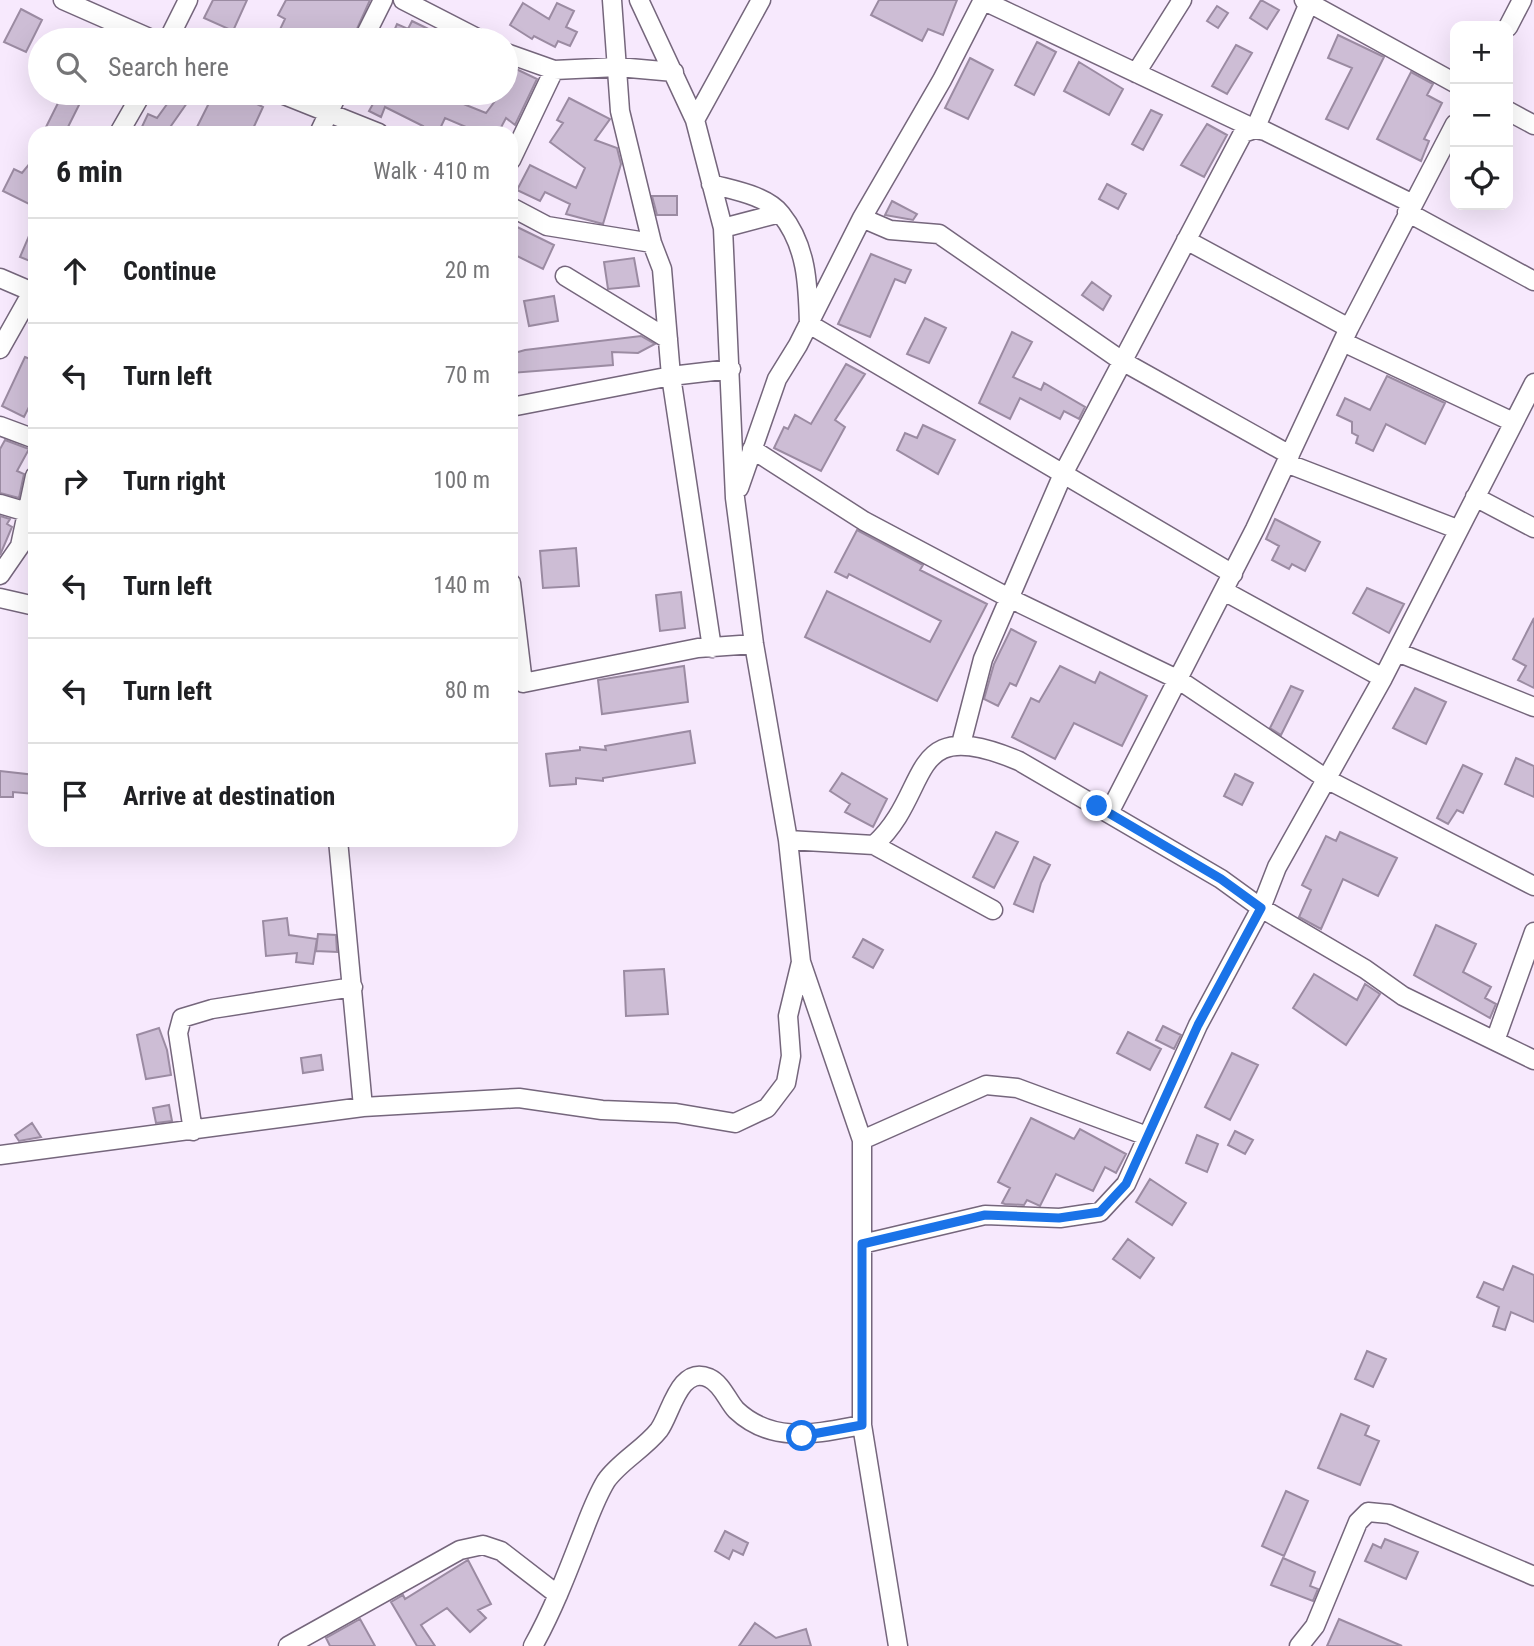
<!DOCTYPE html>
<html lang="en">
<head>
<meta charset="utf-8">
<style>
  body { margin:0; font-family:"Roboto Condensed",sans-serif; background:#f6f6f6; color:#202124 }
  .controls { position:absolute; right:21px; top:21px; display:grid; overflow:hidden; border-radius:14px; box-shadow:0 7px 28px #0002 }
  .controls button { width:63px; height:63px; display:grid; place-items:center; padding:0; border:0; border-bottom:2px solid #e0e0e0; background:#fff; color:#202124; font:35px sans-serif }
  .stop { position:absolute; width:21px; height:21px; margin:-16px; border:5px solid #1a73e8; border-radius:50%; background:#fff }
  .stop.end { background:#1a73e8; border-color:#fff; box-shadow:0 2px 7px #0008 }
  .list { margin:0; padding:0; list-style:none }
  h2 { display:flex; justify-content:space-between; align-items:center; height:91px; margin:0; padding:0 28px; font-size:30px }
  h2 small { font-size:23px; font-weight:400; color:#757577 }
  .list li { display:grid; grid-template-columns:46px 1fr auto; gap:21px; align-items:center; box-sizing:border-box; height:105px; padding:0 28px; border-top:2px solid #e0e0e0 }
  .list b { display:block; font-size:26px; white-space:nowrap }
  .list em { font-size:23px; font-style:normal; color:#757577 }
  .icon { flex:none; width:38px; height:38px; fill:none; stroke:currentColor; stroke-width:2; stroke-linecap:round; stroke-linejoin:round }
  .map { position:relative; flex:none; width:1534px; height:1646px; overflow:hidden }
  .search { position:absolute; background:#fff; box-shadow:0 7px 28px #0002; left:28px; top:28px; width:490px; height:77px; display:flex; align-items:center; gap:18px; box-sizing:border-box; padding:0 24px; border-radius:38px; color:#757577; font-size:26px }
  .panel { position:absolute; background:#fff; box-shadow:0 7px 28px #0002; left:28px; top:126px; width:490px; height:721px; border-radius:21px }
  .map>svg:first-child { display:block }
  .building { fill:#cdbdd5; stroke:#9b8ba2; stroke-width:2 }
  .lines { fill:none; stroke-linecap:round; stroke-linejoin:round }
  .street-casing { stroke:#75667c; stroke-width:21 }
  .street { stroke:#fff; stroke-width:18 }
  .route { stroke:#1a73e8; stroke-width:9 }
</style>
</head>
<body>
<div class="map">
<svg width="1534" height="1646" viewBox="0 0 1534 1646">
  <rect width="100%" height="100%" fill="#f7e9fd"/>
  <path class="building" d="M213,0H247L233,31L204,18Z
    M286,0H370L352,40H275L285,19L278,15Z
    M879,0H957L943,35L928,29L922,41L871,15Z
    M1261,0L1279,10L1267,29L1250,18Z
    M523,3L549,19L557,3L574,11L566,27L577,32L570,46L558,41L555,47L534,36L532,39L510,25Z
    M1217,6L1228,13L1218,28L1207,21Z
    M21,9L42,20L26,52L4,42Z
    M412,21L451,40H390L397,24L408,29Z
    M1338,35L1384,57L1348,129L1326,119L1352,68L1328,58Z
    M1037,42L1056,52L1034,95L1015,85Z
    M1236,45L1252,53L1227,94L1212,86Z
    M970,58L993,70L968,119L945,108Z
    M1079,62L1123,89L1109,115L1064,91Z
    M514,68L537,79L515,125L506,118L498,133H480L445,118L438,133H420L423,126L385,107L381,117L369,111L379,93H436L486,113L501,93H506V83Z
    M1411,72L1433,84L1427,95L1442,103L1424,139L1429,141L1421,161L1377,139Z
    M63,93H85L65,133H43Z
    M175,93H194L166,133H139L148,114L157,118Z
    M214,93H234L263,107L251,133H194Z
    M569,98L610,119L595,140L617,148L621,164L603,224L566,214L570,204L545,192L540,201L517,190L530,165L576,188L585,168L550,142L563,123L557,120Z
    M1151,110L1162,115L1143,150L1132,144Z
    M1207,124L1227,135L1204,177L1181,165Z
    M35,157V207L3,191L14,169L22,173Z
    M1107,184L1126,194L1118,209L1099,199Z
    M652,196H677V215H657Z
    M892,201L917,214L913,220L885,215Z
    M35,222V263L20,257Z
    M511,224L554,245L543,269L511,253Z
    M871,254L911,270L905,283L895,279L870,337L838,324Z
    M634,258L639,286L608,289L604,262Z
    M1092,282L1111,296L1103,310L1082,295Z
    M554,296L558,321L529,326L524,301Z
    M925,318L946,328L929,363L907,354Z
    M1012,332L1032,342L1013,377L1041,390L1044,383L1085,407L1079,419L1064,411L1060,419L1020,398L1010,419L979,403Z
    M641,336L655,344L638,353L612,352L613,365L511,373V354L525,350Z
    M25,357L35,361V395L24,417L2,406Z
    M846,364L865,374L835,420L845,427L821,471L774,448L784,427L788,429L795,415L811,424Z
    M1387,376L1445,403L1425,444L1386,424L1373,451L1356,443L1358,436L1352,433V422L1337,415L1345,398L1370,410Z
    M923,425L955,440L938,474L897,450L905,433L917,438Z
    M5,440L29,449L17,471L24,474L19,498L0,493V449Z
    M0,516L10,519L7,524L12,527L0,555Z
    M1275,519L1320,542L1305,571L1292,564L1289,569L1272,560L1279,546L1266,539Z
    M857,530L923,565L920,570L987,604L937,701L805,637L827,591L930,642L941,621L849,574L847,578L835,572Z
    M576,548L579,586L543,588L540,551Z
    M1367,588L1404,604L1389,633L1353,613Z
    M681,592L685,628L660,631L656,595Z
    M1534,618V688L1518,680L1526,666L1513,659Z
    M1011,629L1036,642L1016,686L1010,683L998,706L984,699L994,664Z
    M684,666L688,702L602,714L598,680Z
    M1060,666L1095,683L1100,672L1147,696L1122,746L1074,723L1055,759L1012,737L1031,698L1039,702Z
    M1291,686L1303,691L1281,735L1270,728Z
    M1415,688L1446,702L1426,744L1393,728Z
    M690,731L695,763L603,778V781L576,778V784L550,786L546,754L580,750V747L606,750L605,746Z
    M1516,758L1534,766V797L1505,784Z
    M1463,765L1482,774L1463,813L1457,810L1448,824L1437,818Z
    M0,771L35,775L34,794L13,792V797H0Z
    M842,773L887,799L873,827L845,812L850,804L830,791Z
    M1235,774L1253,783L1242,805L1224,796Z
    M996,832L1018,842L994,888L973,877Z
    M1340,832L1397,858L1378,896L1343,879L1321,929L1299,917L1311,890L1302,885L1326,836L1336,841Z
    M1034,857L1050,865L1041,883L1033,912L1014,904Z
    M287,918L289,935L317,939L313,964L296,962L297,953L266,956L263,921Z
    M1436,925L1476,944L1463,972L1491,987L1485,998L1496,1004L1490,1018L1414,975Z
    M318,934L336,935L337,952L316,951Z
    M863,939L883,950L873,968L853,957Z
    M664,969L668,1014L626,1016L624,971Z
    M1314,974L1357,1000L1365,984L1380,994L1346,1045L1293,1008Z
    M1163,1026L1181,1035L1174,1049L1156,1040Z
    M159,1028L167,1050L171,1075L146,1079L137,1035Z
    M1128,1032L1161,1049L1150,1070L1117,1053Z
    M1232,1053L1258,1065L1230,1120L1205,1107Z
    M321,1055L323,1070L303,1073L301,1058Z
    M169,1105L172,1121L156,1123L153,1108Z
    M1031,1118L1074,1139L1080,1129L1126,1154L1116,1173L1105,1167L1093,1191L1056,1174L1040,1206L1027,1200L1024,1205L1005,1204L1002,1203L1010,1188L998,1182Z
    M32,1123L41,1137L19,1141L15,1135Z
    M1235,1131L1253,1140L1245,1154L1228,1145Z
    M1197,1135L1218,1144L1207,1172L1186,1163Z
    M1150,1179L1186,1203L1172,1225L1136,1202Z
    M1128,1239L1154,1258L1140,1278L1113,1259Z
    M1513,1266L1534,1275V1322L1511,1312L1505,1330L1493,1326L1499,1307L1477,1297L1484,1282L1503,1290Z
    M1367,1351L1386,1359L1373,1387L1355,1379Z
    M1341,1414L1369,1426L1365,1435L1379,1441L1360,1485L1318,1468Z
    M1286,1491L1308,1501L1284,1556L1262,1546Z
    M725,1531L748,1543L743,1555L733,1550L729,1559L715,1551Z
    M1385,1539L1418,1552L1406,1579L1365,1561L1373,1544L1381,1548Z
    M1283,1558L1315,1572L1310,1586L1318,1589L1313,1601L1271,1585Z
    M468,1560L491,1604L478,1610L486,1618L470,1632L447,1608L421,1625L435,1646H417L391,1602L403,1595L405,1599Z
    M360,1619L375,1646H330L326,1638Z
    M1339,1619L1402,1646H1327Z
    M755,1623L776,1638L806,1629L811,1646H739Z"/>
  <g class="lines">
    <g class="street-casing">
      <path id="street" d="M63,0L154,40
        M403,0L481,40
        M612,0L620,111L652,243L662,269L671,376L712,648
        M639,0L695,120L723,228L735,498L754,644L788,840L801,962L862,1140V1425L898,1646
        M982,0L1255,129L1309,3
        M1304,0L1455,83
        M1508,27L1522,0
        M168,40L188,0
        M363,40L383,0
        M506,53L554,70L618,67L674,72
        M1136,73L1182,0
        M279,93L379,133
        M1508,111L1534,125
        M695,120L761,0
        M119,133L142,93
        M319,133L338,93
        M511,160L554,70
        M711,184C732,190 766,195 781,214C807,246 808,285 809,324L1233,574
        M511,207L547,226L652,243
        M1407,212L1534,281
        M862,218L890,230L939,234L1122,361L1290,455
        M723,228L780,213
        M1186,240L1349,328
        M565,276L668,339
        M0,278L35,293
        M1343,342L1513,422
        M0,349L35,287
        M511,407L671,376L731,369
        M0,426L35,439
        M752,449L864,521L1011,599L1179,680L1328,780L1534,886
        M1286,463L1457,529
        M739,488L777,379L798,345L862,218L942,80L983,0
        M1475,497L1534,528
        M0,504L27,512
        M0,575L20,546L35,476
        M511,583L523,683L698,648L754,644
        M1224,591L1383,678
        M0,598L35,606
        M1397,652L1534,707
        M961,744L983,659L1063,474L1243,133L1255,129L1265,131L1411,203
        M1110,811L1255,529L1349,328L1455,124
        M338,840L363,1107
        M788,840L874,845C934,791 903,712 1019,761L1221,879L1261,908L1277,867L1383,678L1534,383
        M874,845L993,910
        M1495,1041L1534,1060
        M193,1131L178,1033L182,1018L212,1009L353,987
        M862,1140L986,1085L1017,1088L1147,1136
        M0,1155L363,1107L519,1098L602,1110L676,1113L735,1123L767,1108L786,1083L791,1056L788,1016L801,962
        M862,1244L985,1215L1060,1218L1100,1212L1126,1184L1198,1025L1261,908L1365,969L1403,996L1495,1041L1534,932
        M288,1646L460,1550L483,1545L501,1551L558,1595
        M533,1646C552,1612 566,1576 580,1540C588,1520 595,1499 606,1481C619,1462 644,1449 659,1430C671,1414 679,1365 709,1378C722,1384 727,1400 736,1410C773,1445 818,1433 862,1425
        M1299,1646L1315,1626L1358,1522L1368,1512L1389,1514L1534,1576"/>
    </g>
    <use href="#street" class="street"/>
  </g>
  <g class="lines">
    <path class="route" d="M802,1436L862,1425V1244L985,1215L1059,1218L1100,1212L1126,1184L1198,1025L1261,908L1221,879L1097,806"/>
  </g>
</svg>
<div class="controls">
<button>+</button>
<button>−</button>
<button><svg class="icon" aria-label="locate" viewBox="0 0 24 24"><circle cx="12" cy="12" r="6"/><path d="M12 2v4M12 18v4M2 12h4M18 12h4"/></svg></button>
</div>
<div class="stop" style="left:802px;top:1436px"></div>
<div class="stop end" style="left:1097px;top:806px"></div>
<div class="search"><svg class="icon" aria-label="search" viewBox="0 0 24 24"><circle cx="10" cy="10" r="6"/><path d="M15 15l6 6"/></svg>Search here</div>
<section class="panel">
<h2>6 min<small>Walk · 410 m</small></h2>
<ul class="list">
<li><svg class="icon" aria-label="ahead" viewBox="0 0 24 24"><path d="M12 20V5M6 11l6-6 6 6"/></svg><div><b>Continue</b></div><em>20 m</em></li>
<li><svg class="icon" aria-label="left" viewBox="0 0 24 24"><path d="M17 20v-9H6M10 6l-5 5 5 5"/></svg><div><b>Turn left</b></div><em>70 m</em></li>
<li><svg class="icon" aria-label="right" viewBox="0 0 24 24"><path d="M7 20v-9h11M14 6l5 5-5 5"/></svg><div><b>Turn right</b></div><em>100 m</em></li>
<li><svg class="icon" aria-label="left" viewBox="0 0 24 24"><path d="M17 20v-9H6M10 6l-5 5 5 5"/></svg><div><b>Turn left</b></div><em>140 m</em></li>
<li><svg class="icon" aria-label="left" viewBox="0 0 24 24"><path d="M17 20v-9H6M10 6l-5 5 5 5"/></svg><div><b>Turn left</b></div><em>80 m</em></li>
<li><svg class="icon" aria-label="arrive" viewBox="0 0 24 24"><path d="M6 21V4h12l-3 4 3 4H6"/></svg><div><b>Arrive at destination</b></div></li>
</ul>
</section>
</div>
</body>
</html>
